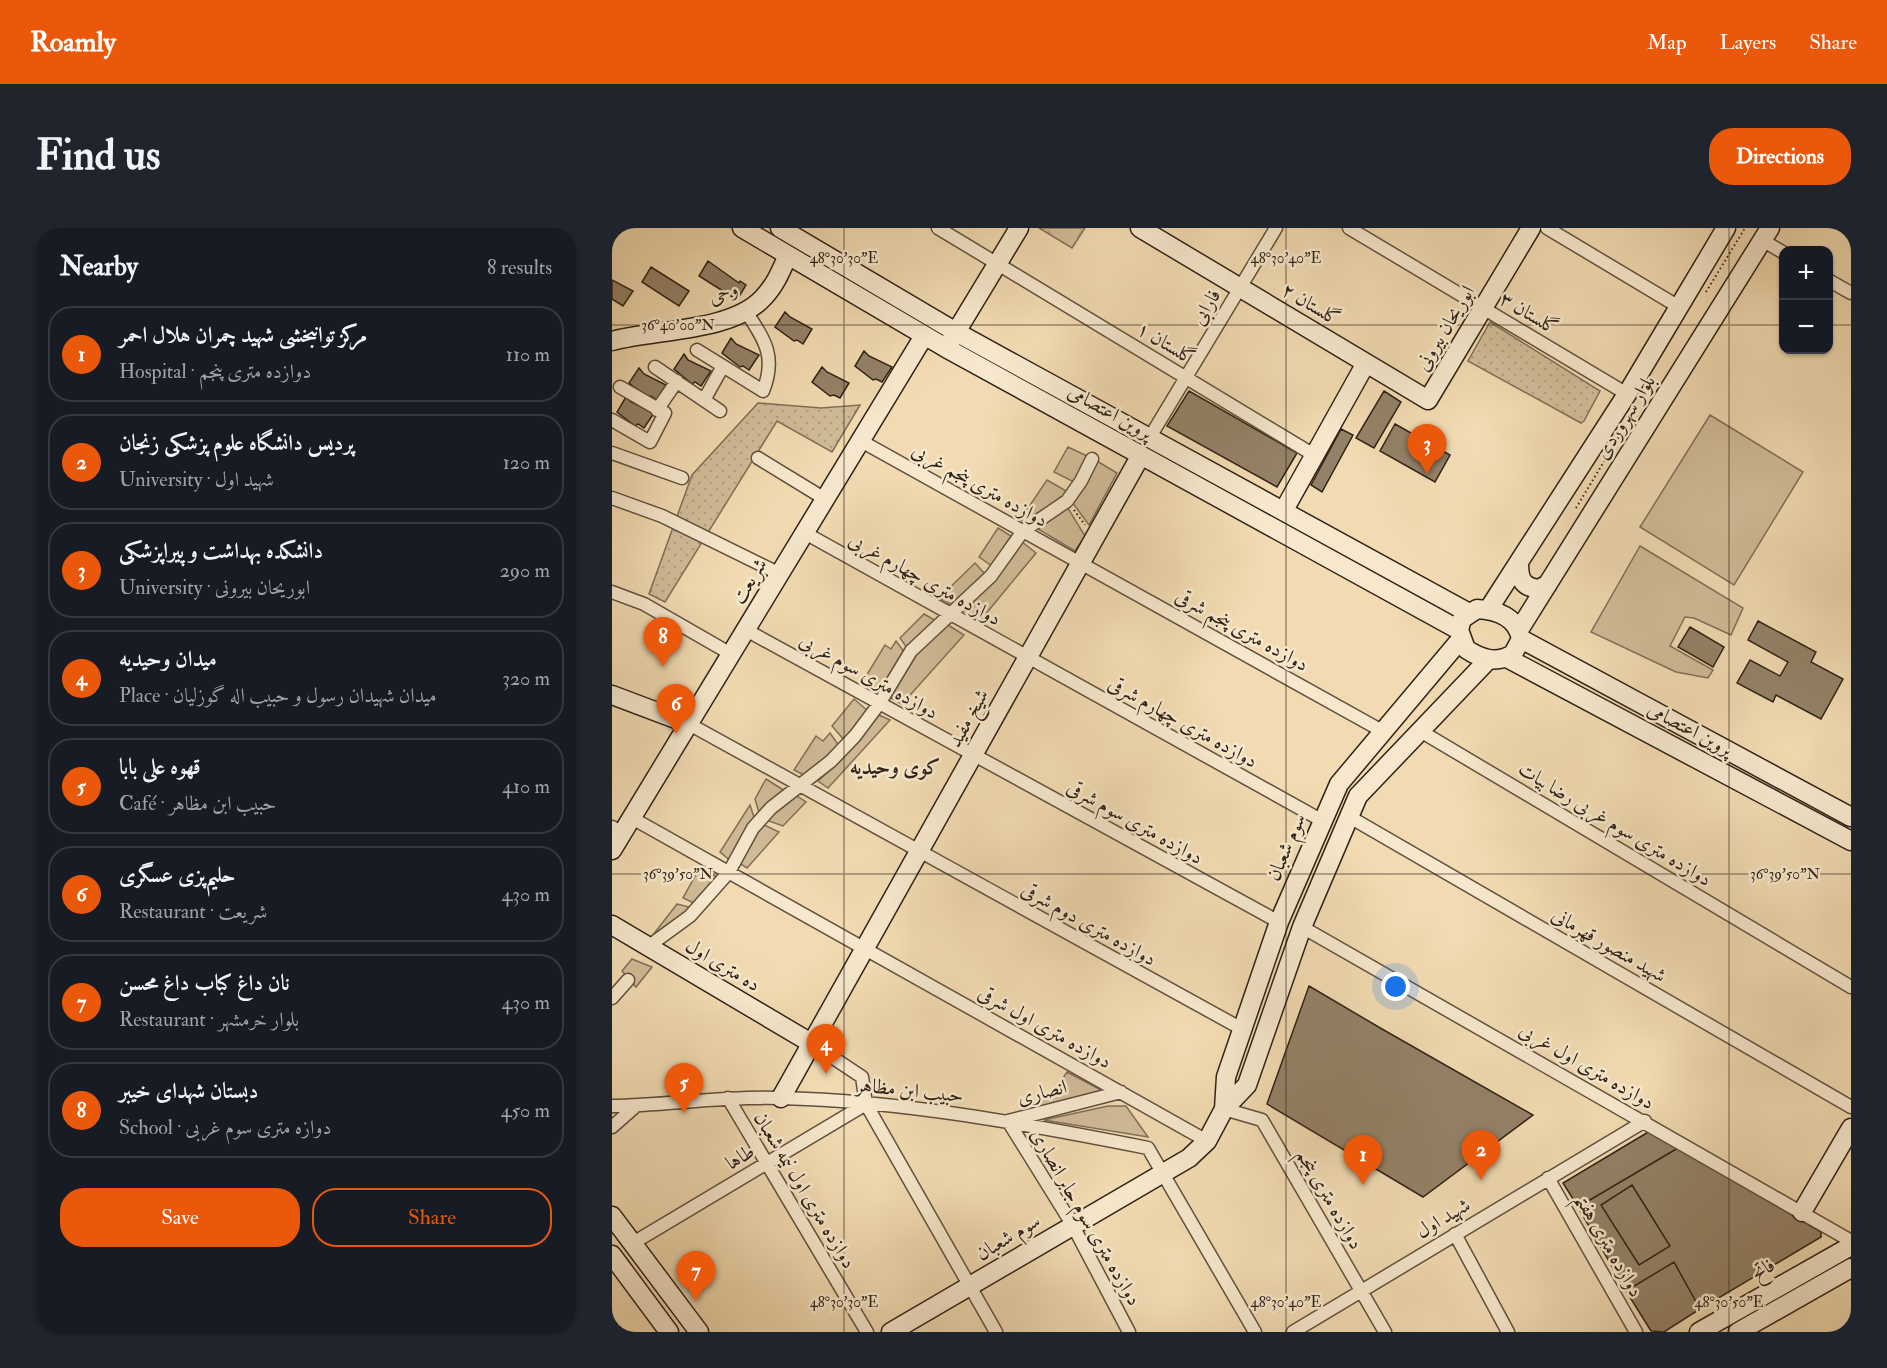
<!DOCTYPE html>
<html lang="en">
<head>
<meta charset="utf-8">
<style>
  body { margin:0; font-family:"IM FELL Double Pica",Amiri,serif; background:#20242c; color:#f1f3f6 }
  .controls { position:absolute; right:18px; top:18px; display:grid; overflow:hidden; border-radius:12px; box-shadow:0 2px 4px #0004 }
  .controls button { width:54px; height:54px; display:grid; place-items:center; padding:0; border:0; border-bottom:2px solid #363941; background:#171b24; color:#f1f3f6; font:30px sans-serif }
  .you { position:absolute; left:784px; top:759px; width:21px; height:21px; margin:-15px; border:4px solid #fff; border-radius:50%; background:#1a73e8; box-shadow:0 0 0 9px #1a73e833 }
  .badge { display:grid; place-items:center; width:39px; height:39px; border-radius:50%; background:#ea580c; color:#fff; font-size:20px; font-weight:700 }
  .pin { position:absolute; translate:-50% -50px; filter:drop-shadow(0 2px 3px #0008) }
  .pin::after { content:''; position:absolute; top:32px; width:21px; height:18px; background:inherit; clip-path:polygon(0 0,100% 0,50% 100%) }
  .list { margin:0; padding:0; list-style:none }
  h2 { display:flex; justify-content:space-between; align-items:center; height:78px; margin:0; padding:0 24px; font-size:26px }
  h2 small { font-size:20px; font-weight:400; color:#9ea1a6 }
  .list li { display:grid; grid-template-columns:39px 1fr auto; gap:18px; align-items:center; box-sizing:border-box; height:96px; margin:0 12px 12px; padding:0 12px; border:2px solid #363941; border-radius:24px }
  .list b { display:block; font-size:22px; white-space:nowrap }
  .list p { margin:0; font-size:20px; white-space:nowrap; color:#9ea1a6 }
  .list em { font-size:20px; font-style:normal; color:#9ea1a6 }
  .actions { display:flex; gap:12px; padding:18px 24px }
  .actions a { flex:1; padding:14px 0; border:2px solid #ea580c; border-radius:24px; text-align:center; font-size:21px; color:#ea580c }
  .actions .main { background:#ea580c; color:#fff }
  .map { position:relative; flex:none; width:1239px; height:1104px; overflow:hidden; border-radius:24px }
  header { display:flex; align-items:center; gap:36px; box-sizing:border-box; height:84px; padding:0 30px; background:#ea580c; color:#fff }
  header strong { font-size:28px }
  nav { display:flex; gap:33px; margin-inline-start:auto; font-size:21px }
  .intro { display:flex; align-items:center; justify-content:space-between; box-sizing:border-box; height:144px; padding:0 36px }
  h1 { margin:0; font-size:42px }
  .button { padding:15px 27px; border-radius:24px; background:#ea580c; color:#fff; font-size:21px; font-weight:700 }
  main { display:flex; gap:36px; padding:0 36px }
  aside { flex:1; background:#171b24; border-radius:24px; box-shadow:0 2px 4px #0004 }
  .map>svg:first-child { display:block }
  .green { fill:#d1bc98; stroke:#806f58; stroke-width:1.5 }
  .forest { fill:url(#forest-firs); stroke:#806f58; stroke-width:1.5 }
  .park { fill:url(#park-dots); stroke:#806f58; stroke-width:1.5 }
  .building { fill:#948268; stroke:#2f2217; stroke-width:1.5 }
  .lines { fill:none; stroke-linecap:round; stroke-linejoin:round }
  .street-casing { stroke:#60503e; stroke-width:15 }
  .secondary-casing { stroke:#2f2217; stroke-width:21 }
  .path { stroke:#2f2217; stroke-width:2; stroke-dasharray:1.5 3; stroke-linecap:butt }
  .street { stroke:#f7e8cd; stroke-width:12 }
  .secondary { stroke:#f7e8cd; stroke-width:18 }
  .ticks { fill:none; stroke:#2f2217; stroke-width:1.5; stroke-opacity:0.45 }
  .labels { text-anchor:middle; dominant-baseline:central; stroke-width:5; stroke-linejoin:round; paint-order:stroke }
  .street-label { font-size:20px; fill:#2f2217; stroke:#f7e8cd }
  .neighbourhood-label { font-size:21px; font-weight:bold; fill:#2f2217; stroke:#f7e8cd }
  .ticks-label { font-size:15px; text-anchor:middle; fill:#2f2217; stroke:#f7e8cd; stroke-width:5; stroke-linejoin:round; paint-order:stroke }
</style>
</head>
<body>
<header>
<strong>Roamly</strong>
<nav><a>Map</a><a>Layers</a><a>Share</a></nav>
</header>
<div class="intro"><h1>Find us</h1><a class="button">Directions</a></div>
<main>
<aside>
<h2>Nearby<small>8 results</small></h2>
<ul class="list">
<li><span class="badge">1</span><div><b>مرکز توانبخشی شهید چمران هلال احمر</b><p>Hospital · دوازده متری پنجم</p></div><em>110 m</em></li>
<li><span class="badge">2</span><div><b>پردیس دانشگاه علوم پزشکى زنجان</b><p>University · شهید اول</p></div><em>120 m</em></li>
<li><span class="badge">3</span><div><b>دانشکده بهداشت و پیراپزشکی</b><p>University · ابوریحان بیرونی</p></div><em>290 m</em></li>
<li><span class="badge">4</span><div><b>میدان وحیدیه</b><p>Place · میدان شهیدان رسول و حبیب اله گوزلیان</p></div><em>320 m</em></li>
<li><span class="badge">5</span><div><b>قهوه علی بابا</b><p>Café · حبیب ابن مظاهر</p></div><em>410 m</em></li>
<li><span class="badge">6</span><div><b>حلیم‌پزی عسگری</b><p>Restaurant · شریعت</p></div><em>430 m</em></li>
<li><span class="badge">7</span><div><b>نان داغ کباب داغ محسن</b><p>Restaurant · بلوار خرمشهر</p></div><em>430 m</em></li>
<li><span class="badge">8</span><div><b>دبستان شهدای خیبر</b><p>School · دوازه متری سوم غربی</p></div><em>450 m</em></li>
</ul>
<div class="actions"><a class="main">Save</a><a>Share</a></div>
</aside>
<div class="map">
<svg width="1239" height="1104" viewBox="0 0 1239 1104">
  <defs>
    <pattern id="forest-firs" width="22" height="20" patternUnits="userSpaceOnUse" patternTransform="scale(1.5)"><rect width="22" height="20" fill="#d1bc98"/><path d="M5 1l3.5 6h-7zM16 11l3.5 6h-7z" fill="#b4a182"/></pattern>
    <pattern id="park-dots" width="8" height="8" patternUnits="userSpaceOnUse" patternTransform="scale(1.5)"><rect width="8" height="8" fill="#d1bc98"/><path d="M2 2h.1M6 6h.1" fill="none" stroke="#b4a182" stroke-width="1.8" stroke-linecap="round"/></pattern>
  </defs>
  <rect width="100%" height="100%" fill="#f2dbb2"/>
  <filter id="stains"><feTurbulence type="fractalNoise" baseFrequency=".00333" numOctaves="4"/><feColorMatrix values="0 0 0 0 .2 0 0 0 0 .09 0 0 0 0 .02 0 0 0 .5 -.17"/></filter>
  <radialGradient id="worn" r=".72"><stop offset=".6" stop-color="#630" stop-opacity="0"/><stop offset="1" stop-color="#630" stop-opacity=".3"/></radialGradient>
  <path class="green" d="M1098,187L1191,244L1122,357L1028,299Z
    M456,219L475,228L472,239L462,254L442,244Z
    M485,233L505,245L477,297L460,274L474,257Z
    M435,252L456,264L417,296L408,292Z
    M454,277L473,308L463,323L426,301Z
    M386,300L399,308L380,338L367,329Z
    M409,313L424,325L368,393L352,383L382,350Z
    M1028,318L1131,380L1119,407L1082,390L1073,389L1058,418L1101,442L1096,450L1064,444L979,404Z
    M363,335L373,346L343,379L327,370Z
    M312,386L326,394L295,420L288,410Z
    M336,397L352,407L290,476L277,469L308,419Z
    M284,413L293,425L269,464L251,453L273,417L279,421Z
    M242,471L256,483L233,513L220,498Z
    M267,487L278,492L216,560L206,553L228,533Z
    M218,505L228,519L192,547L182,542L204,508L211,513Z
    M154,551L173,563L148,588L143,571Z
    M182,566L194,574L171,598L154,592Z
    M138,577L143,592L119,633L108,624Z
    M150,596L167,604L135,640L127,635Z
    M88,639L106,650L84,676L71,670Z
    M65,676L81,680L37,712Z
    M20,731L40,739L24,759L10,743Z
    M455,844L491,863L423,882L431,868L438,870Z
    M496,878H514L536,909L432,892Z"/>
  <path class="forest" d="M427,0H473L460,20Z
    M357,118L852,386L848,392L353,124Z"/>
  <path class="park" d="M878,94L988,163L972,193L969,195L856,133Z
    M146,175L209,180L248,177L220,224L165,193L53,374L37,366L80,247Z"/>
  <path class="building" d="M96,33L127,55L128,53L134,57L125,72L87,48Z
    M39,39L77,63L67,78L30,54Z
    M0,52L21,63L11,78L0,71Z
    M173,84L178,89L200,101L191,116L185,112L182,113L163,99Z
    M119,110L124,116L147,127L137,142L131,138L128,139L110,125Z
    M252,123L257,128L280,139L270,154L264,151L261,152L243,138Z
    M72,126L76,132L99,143L89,158L83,154L80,156L62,141Z
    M210,139L215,144L237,155L228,170L222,167L218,168L200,154Z
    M27,140L32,146L54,157L45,172L39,168L35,169L17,155Z
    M577,163L685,225L665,259L555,198Z
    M772,163L789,174L762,220L744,210Z
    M14,169L19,174L42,185L32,200L26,196L23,198L5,184Z
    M783,196L838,227L823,254L768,223Z
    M729,201L741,207L710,264L699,257Z
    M1146,393L1204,424L1199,434L1231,451L1209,491L1164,467L1161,474L1125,455L1138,432L1168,448L1176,434L1136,412Z
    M1078,399L1112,419L1101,439L1066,419Z
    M697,758L770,801L921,887L811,969L655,876Z
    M1038,903L1066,920L966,979L951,955Z
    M1066,920L1209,1004V1009L1088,1081L1062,1034L1014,1063L966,979Z
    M1020,957L1058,1018L1027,1037L989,977Z
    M1062,1034L1088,1081L1052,1104L1039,1103L1014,1063Z"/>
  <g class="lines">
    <g class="street-casing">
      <path id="street" d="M326,0L702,227
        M737,0L1015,166
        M935,0L1067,79
        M1150,12L1172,25
        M1216,52L1239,65
        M85,122L151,163C165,128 152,111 133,82
        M43,139L108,183
        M92,172L111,138
        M45,182L65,153
        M0,192L38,214L53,185L8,159
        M538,209L664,0
        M249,213L772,504
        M0,225L70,250
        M146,230L213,271
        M0,270L50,288L168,346
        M193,305L709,592
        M0,364L32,376L119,426
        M134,402L667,694
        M77,496L630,801
        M810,504L1239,759
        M736,588L1239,879
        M20,590L595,913
        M0,599L10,605
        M690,699L1239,1013
        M37,718L78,688L117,644L141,600L159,580L219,533L243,508L267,476L299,423L379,348L411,303L455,273L469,253L480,231
        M0,770L16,752
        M199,815L250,849L254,876L384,1104
        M509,864L396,893L460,996L517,1104
        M116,870L255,1104
        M0,878C56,877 112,868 168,870C292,873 414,896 536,920L643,1104
        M612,881L650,892L773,1104
        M0,899L25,877
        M936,950L1024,1104
        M843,1006L896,1104
        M21,1015L254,876
        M681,1104L1033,893"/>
    </g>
    <g class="secondary-casing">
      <path id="secondary" d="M130,0L334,120L847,402
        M168,0L344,104L857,385
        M528,0L816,172L919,0
        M0,113C43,101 118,104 150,71C163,58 169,43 176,27
        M338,114L407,0
        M672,282L754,135
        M907,335C907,351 910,359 927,361L936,356
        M865,381C885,382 905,389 909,411L901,426C884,436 869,431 854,421L847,402L850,391Z
        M876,382L1015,166L1114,0
        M907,402L1158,0
        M909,411L1239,589
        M895,430L1239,613
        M0,467L77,496
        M0,622L312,108
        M0,697L199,815
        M169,870L529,227
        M612,881L614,849L667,694L727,556L848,412
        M1190,984L1239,900
        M0,988L87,1104
        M0,1027L57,1104
        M279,1104L577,930L595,913L612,881L635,857L690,699L746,568L876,432
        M1087,1104L1239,1018
        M1126,1104L1239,1040"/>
    </g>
    <path class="path" d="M1094,64L1133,0
      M964,280L1017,192
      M462,282L473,297"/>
    <use href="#street" class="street"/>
    <use href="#secondary" class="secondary"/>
  </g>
  <path class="ticks" d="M232,0V1104M674,0V1104M1117,0V1104M0,97H1172M1216,97H1239M0,646H1239"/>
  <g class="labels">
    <g class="street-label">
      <text transform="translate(111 65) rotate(-21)">وحی</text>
      <text transform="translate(699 76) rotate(31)">گلستان ۲</text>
      <text transform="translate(594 79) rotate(-59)">فارابی</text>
      <text transform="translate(917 85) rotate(31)">گلستان ۳</text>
      <text transform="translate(833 100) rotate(-59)">ابوریحان بیرونی</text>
      <text transform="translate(554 115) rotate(31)">گلستان ۱</text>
      <text transform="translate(498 184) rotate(29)">پروین اعتصامی</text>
      <text transform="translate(1013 189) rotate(-58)">بلوار سهروردی</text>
      <text transform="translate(368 257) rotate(29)">دوازده متری پنجم غربی</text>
      <text transform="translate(313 351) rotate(29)">دوازده متری چهارم غربی</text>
      <text transform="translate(137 353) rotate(-59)">شریعت</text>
      <text transform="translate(630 402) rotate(29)">دوازده متری پنجم شرقی</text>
      <text transform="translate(257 448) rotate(29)">دوازده متری سوم غربی</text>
      <text transform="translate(356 490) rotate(-61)">شیخ مفید</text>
      <text transform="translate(571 494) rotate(29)">دوازده متری چهارم شرقی</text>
      <text transform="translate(1078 501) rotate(28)">پروین اعتصامی</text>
      <text transform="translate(523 594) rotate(29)">دوازده متری سوم شرقی</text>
      <text transform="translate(1003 596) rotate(31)">دوازده متری سوم غربی رضا بیات</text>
      <text transform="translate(674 619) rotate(-67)">سوم شعبان</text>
      <text transform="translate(477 696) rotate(29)">دوازده متری دوم شرقی</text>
      <text transform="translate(997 717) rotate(30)">شهید منصور قهرمانی</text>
      <text transform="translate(111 737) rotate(31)">ده متری اول</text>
      <text transform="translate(433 799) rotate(29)">دوازده متری اول شرقی</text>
      <text transform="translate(975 838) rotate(30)">دوازده متری اول غربی</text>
      <text transform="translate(298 862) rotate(6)">حبیب ابن مظاهر</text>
      <text transform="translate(430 864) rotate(-14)">انصاری</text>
      <text transform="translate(128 929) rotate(-31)">طاها</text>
      <text transform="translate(193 962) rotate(59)">دوازده متری اول نیمه شعبان</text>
      <text transform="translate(718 971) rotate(60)">دوازده متری پنجم</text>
      <text transform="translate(474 989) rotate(60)">دوازده متری سوم جابر انصاری</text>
      <text transform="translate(831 990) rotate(-31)">شهید اول</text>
      <text transform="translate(396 1009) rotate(-31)">سوم شعبان</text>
      <text transform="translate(997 1017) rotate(60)">دوازده متری هفتم</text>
      <text transform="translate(1151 1041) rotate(-30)">فاتح</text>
    </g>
    <g class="neighbourhood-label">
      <text x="283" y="539">کوی وحیدیه</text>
    </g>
  </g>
  <g class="ticks-label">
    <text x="232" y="35">48°30'30"E</text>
    <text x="674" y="35">48°30'40"E</text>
    <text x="66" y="102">36°40'00"N</text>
    <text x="66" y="651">36°39'50"N</text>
    <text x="1173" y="651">36°39'50"N</text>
    <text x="232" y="1079">48°30'30"E</text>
    <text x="674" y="1079">48°30'40"E</text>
    <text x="1117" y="1079">48°30'50"E</text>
  </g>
  <rect width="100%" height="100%" filter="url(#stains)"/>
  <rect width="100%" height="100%" fill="url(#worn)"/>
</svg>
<div class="controls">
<button>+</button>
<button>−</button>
</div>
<div class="you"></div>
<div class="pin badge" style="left:751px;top:957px">1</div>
<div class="pin badge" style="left:869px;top:952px">2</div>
<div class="pin badge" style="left:815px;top:246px">3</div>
<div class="pin badge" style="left:214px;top:846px">4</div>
<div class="pin badge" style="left:72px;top:885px">5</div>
<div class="pin badge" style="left:64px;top:506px">6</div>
<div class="pin badge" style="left:84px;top:1073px">7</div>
<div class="pin badge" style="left:51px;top:439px">8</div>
</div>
</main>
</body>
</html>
